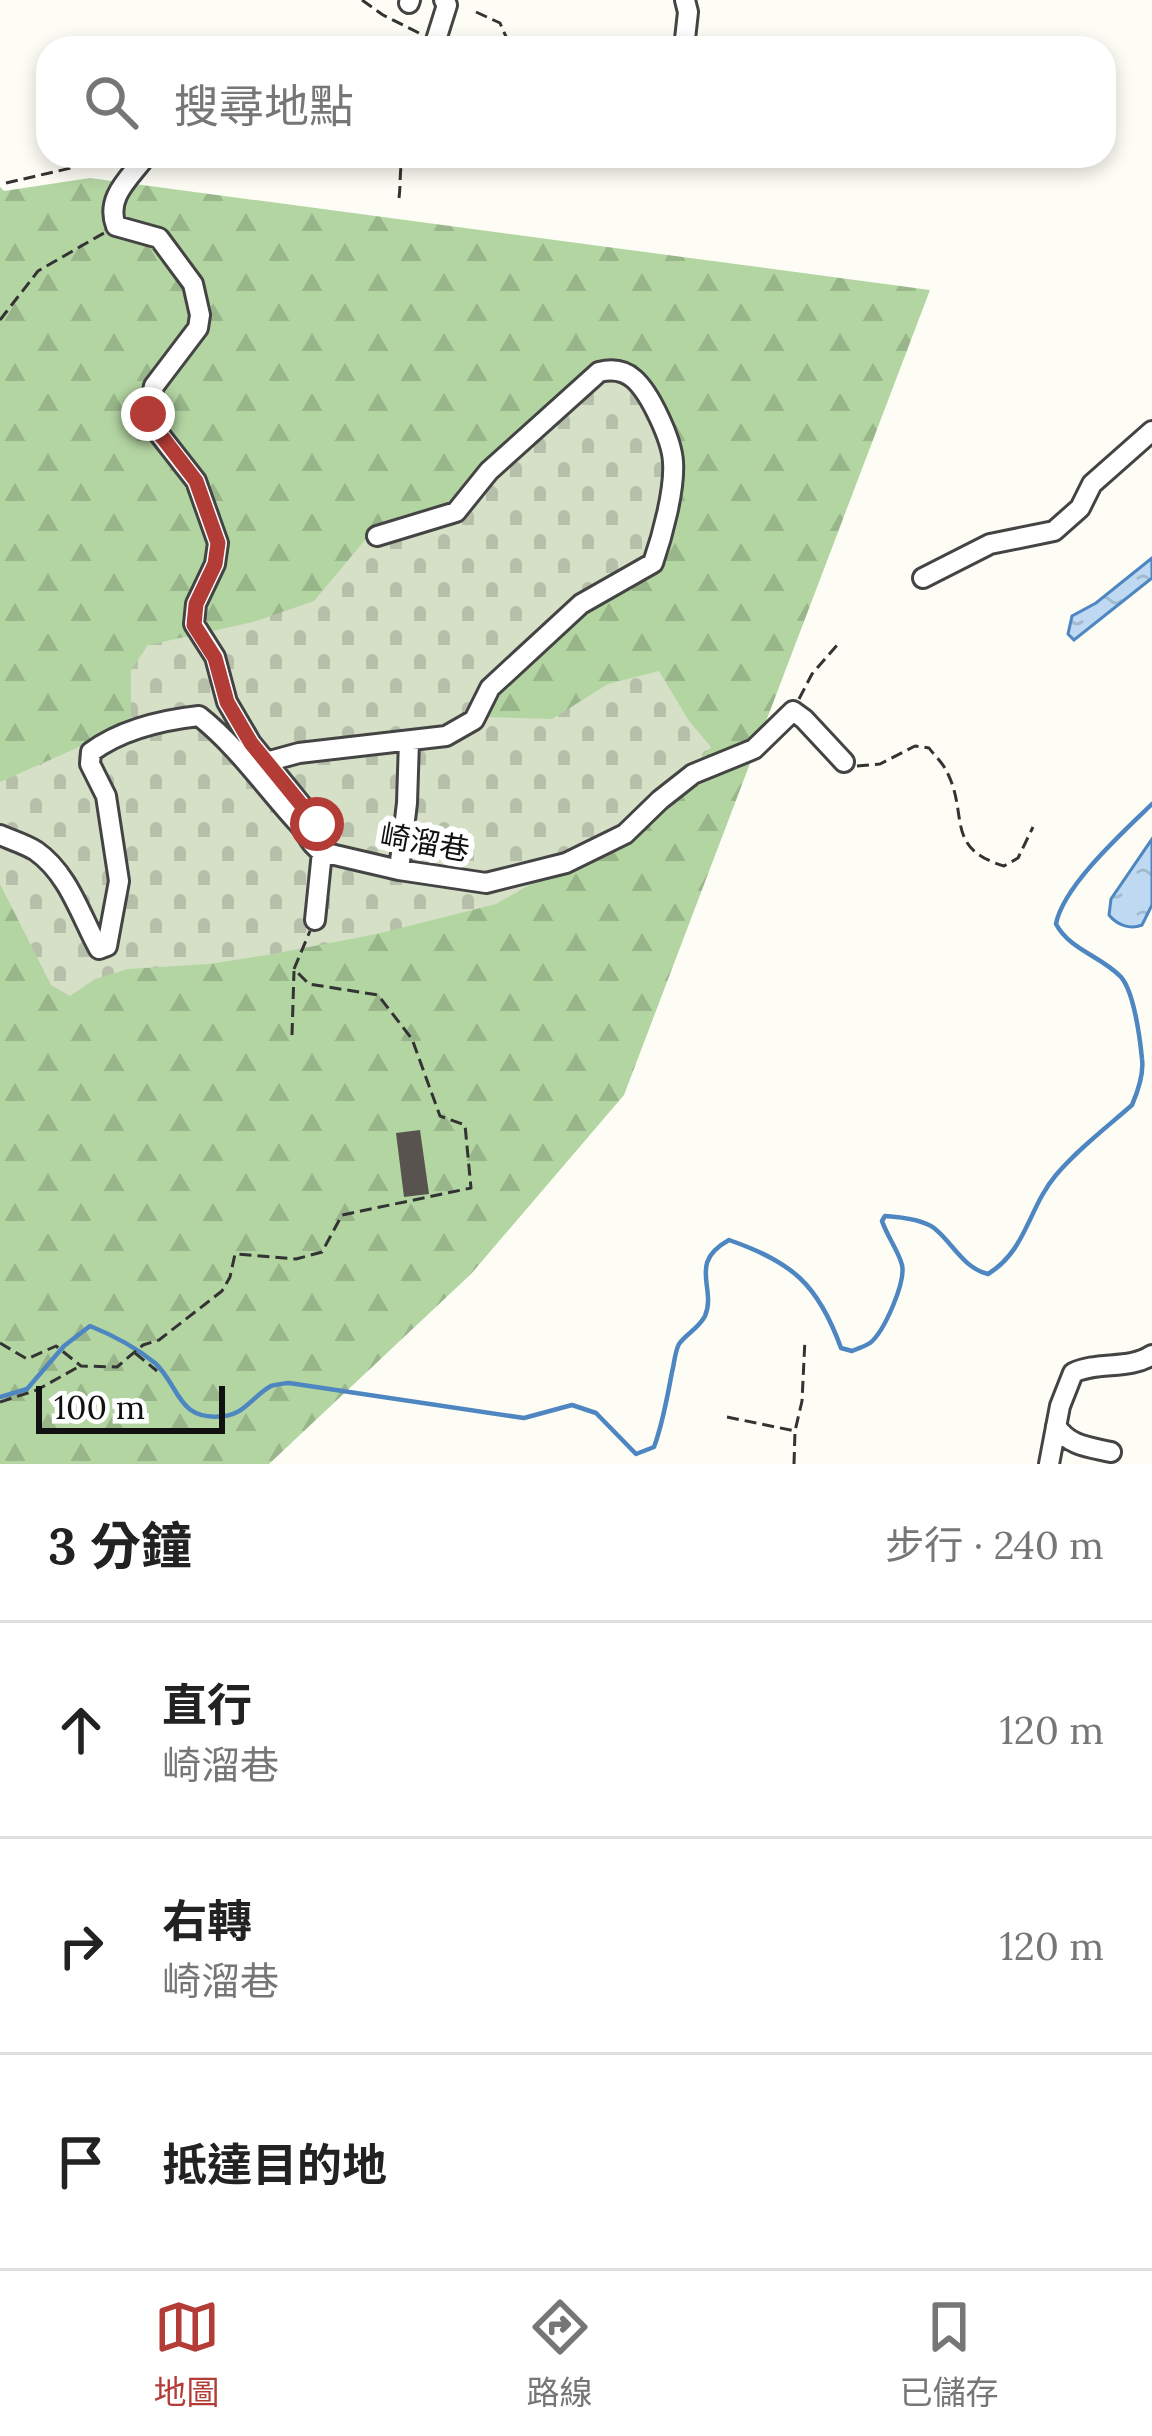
<!DOCTYPE html>
<html lang="zh-TW">
<head>
<meta charset="utf-8">
<style>
  body { margin:0; font-family:Lora,"Noto Sans TC",serif; background:#f2f2f2; color:#222 }
  .scale { position:absolute; left:36px; bottom:30px; width:189px; box-sizing:border-box; padding-left:12px; border:6px solid #111; border-top:0; font-size:33px; line-height:42px; white-space:nowrap; color:#111; -webkit-text-stroke:9px #fff; paint-order:stroke }
  .stop { position:absolute; width:36px; height:36px; margin:-27px; border:9px solid #b33d36; border-radius:50%; background:#fff }
  .stop.end { background:#b33d36; border-color:#fff; box-shadow:0 3px 12px #0008 }
  .list { margin:0; padding:0; list-style:none }
  h2 { display:flex; justify-content:space-between; align-items:center; height:156px; margin:0; padding:0 48px; font-size:51px }
  h2 small { font-size:39px; font-weight:400; color:#767676 }
  .list li { display:grid; grid-template-columns:78px 1fr auto; gap:36px; align-items:center; box-sizing:border-box; height:216px; padding:0 48px; border-top:3px solid #e0e0e0 }
  .list b { display:block; font-size:45px; white-space:nowrap }
  .list p { margin:0; font-size:39px; white-space:nowrap; color:#767676 }
  .list em { font-size:39px; font-style:normal; color:#767676 }
  .icon { flex:none; width:66px; height:66px; fill:none; stroke:currentColor; stroke-width:2; stroke-linecap:round; stroke-linejoin:round }
  .map { position:relative; flex:none; width:1152px; height:1464px; overflow:hidden }
  .search { position:absolute; background:#fff; box-shadow:0 6px 18px #0003; left:36px; right:36px; top:36px; height:132px; display:flex; align-items:center; gap:30px; box-sizing:border-box; padding:0 42px; border-radius:36px; color:#767676; font-size:45px }
  .sheet { height:804px; background:#fff }
  nav { display:flex; justify-content:space-around; align-items:center; box-sizing:border-box; height:168px; border-top:3px solid #e0e0e0; background:#fff; font-size:33px; color:#767676 }
  nav a { display:grid; justify-items:center; gap:6px }
  nav .on { color:#b33d36 }
  .map>svg:first-child { display:block }
  .forest { fill:url(#forest-firs) }
  .cemetery { fill:url(#cemetery-stones) }
  .water { fill:url(#water-ripples); stroke:#4d86c0; stroke-width:3 }
  .lines { fill:none; stroke-linecap:round; stroke-linejoin:round }
  .stream { stroke:#4d86c0; stroke-width:4.5 }
  .building { fill:#58534e }
  .minor-casing { stroke:#444; stroke-width:24 }
  .path { stroke:#333; stroke-width:3; stroke-dasharray:12 6; stroke-linecap:butt }
  .minor { stroke:#fff; stroke-width:18 }
  .route { stroke:#b33d36; stroke-width:15 }
  .labels { text-anchor:middle; dominant-baseline:central; stroke-width:12; stroke-linejoin:round; paint-order:stroke }
  .street-label { font-size:30px; fill:#111; stroke:#fff }
</style>
</head>
<body>
<div class="map">
<svg width="1152" height="1464" viewBox="0 0 1152 1464">
  <defs>
    <pattern id="forest-firs" width="22" height="20" patternUnits="userSpaceOnUse" patternTransform="scale(3)"><rect width="22" height="20" fill="#b3d5a2"/><path d="M5 1l3.5 6h-7zM16 11l3.5 6h-7z" fill="#99b68a"/></pattern>
    <pattern id="cemetery-stones" width="16" height="16" patternUnits="userSpaceOnUse" patternTransform="scale(3)"><rect width="16" height="16" fill="#d5e0c7"/><path d="M2 7V4a2 2 0 0 1 4 0v3zM10 15v-3a2 2 0 0 1 4 0v3z" fill="#b6bfaa"/></pattern>
    <pattern id="water-ripples" width="26" height="14" patternUnits="userSpaceOnUse" patternTransform="scale(3)"><rect width="26" height="14" fill="#bed9f1"/><path d="M2 4q2-2 4 0t4 0M15 11q2-2 4 0t4 0" fill="none" stroke="#a2b9ce"/></pattern>
  </defs>
  <rect width="100%" height="100%" fill="#fefdf5"/>
  <path class="forest" d="M90,178L930,290L624,1095L471,1274L269,1464H0V187L4,191Z"/>
  <path class="cemetery" d="M613,364L674,435L660,565L569,619L492,693L485,717L552,719L608,684L659,671L689,721L711,747L624,841L559,868L496,904L377,934L267,955L209,964L128,969L95,979L70,996L51,985L0,884V782L131,724V670L148,645L253,622L314,601L375,528L437,517Z"/>
  <path class="water" d="M1152,558V578L1074,640L1068,634L1072,616L1096,603Z
    M1152,839V905L1142,925C1130,930 1117,925 1109,915L1111,899Z"/>
  <g class="lines">
    <path class="stream" d="M0,1397L27,1389L64,1346L90,1326C115,1336 134,1346 155,1363C180,1386 177,1422 224,1416C245,1414 254,1395 271,1386C274,1385 286,1383 289,1383L524,1418L572,1405L596,1413L636,1454L654,1447C663,1423 667,1398 672,1372C674,1365 675,1351 679,1344C686,1334 699,1328 705,1316C717,1288 687,1263 729,1240C792,1262 818,1284 841,1348L852,1351C858,1348 864,1347 870,1343C884,1332 906,1282 902,1265C899,1252 887,1236 882,1221L885,1216C900,1217 922,1219 934,1228C953,1243 963,1268 988,1274C1027,1250 1028,1208 1056,1175C1078,1149 1107,1127 1132,1105C1138,1091 1144,1074 1142,1059C1140,1038 1134,992 1121,977C1101,956 1070,950 1056,924C1063,886 1124,831 1152,804"/>
  </g>
  <path class="building" d="M420,1130L429,1194L404,1197L396,1133Z"/>
  <g class="lines">
    <g class="minor-casing">
      <path id="minor" d="M409,3L410,0
        M437,48L436,40L447,5L444,0
        M684,48L688,12L685,0
        M146,156C130,178 105,197 116,226L159,238L193,284L200,315L198,328L154,386L148,414L153,426L196,481L218,543L215,564L196,604L194,624L215,657L227,702L251,743L317,824L322,852L399,870L486,883L566,863L625,834L660,800L693,774L754,749L793,711L804,719L844,762
        M923,578L990,544L1054,531L1080,508L1092,484L1152,431
        M266,762L299,753L446,736L474,720L490,688L581,604L653,563C662,537 675,490 673,462C672,440 650,393 634,379C624,370 611,369 599,372L489,471L456,512L377,536
        M0,835C11,840 25,844 36,851C69,874 81,917 99,949L107,946L119,881L106,796L90,764L91,752C121,730 162,720 199,716C237,746 265,787 298,823C308,834 310,845 322,852L315,920
        M399,870L407,803L409,741
        M1056,1426C1069,1446 1089,1447 1111,1452
        M1049,1464L1060,1406L1073,1373C1097,1361 1130,1370 1152,1355"/>
    </g>
    <path class="path" d="M362,0L383,15L423,35
      M476,12L500,23L511,48
      M6,183L97,162L108,156
      M399,198C401,183 399,171 403,156
      M0,320L38,271L104,233
      M799,699L812,674L838,644
      M857,766L880,764L915,746L929,748C934,755 943,763 947,772C969,815 944,848 1004,866L1018,858L1033,827
      M292,1035L294,971
      M0,1343L27,1359L56,1346L81,1366L117,1367L143,1345L159,1340L222,1291L230,1277L235,1254L296,1259L322,1252L342,1215L471,1188L465,1125L440,1116L412,1039L378,995L309,984L294,969L310,931
      M135,1353L157,1371
      M0,1402L37,1390L80,1366
      M727,1417L795,1431
      M794,1464L795,1431L802,1401L805,1339"/>
    <use href="#minor" class="minor"/>
  </g>
  <g class="lines">
    <path class="route" d="M148,414L153,425L196,481L218,543L215,564L196,604L194,625L215,658L227,702L251,743L317,824"/>
  </g>
  <g class="labels">
    <g class="street-label">
      <text transform="translate(425 842) rotate(10)">崎溜巷</text>
    </g>
  </g>
</svg>
<div class="scale">100 m</div>
<div class="stop" style="left:317px;top:824px"></div>
<div class="stop end" style="left:148px;top:414px"></div>
<div class="search"><svg class="icon" aria-label="search" viewBox="0 0 24 24"><circle cx="10" cy="10" r="6"/><path d="M15 15l6 6"/></svg>搜尋地點</div>
</div>
<section class="sheet">
<h2>3 分鐘<small>步行 · 240 m</small></h2>
<ul class="list">
<li><svg class="icon" aria-label="ahead" viewBox="0 0 24 24"><path d="M12 20V5M6 11l6-6 6 6"/></svg><div><b>直行</b><p>崎溜巷</p></div><em>120 m</em></li>
<li><svg class="icon" aria-label="right" viewBox="0 0 24 24"><path d="M7 20v-9h11M14 6l5 5-5 5"/></svg><div><b>右轉</b><p>崎溜巷</p></div><em>120 m</em></li>
<li><svg class="icon" aria-label="arrive" viewBox="0 0 24 24"><path d="M6 21V4h12l-3 4 3 4H6"/></svg><div><b>抵達目的地</b></div></li>
</ul>
</section>
<nav>
<a class="on"><svg class="icon" aria-label="map" viewBox="0 0 24 24"><path d="M3 6l6-2 6 2 6-2v14l-6 2-6-2-6 2zM9 4v14M15 6v14"/></svg>地圖</a>
<a><svg class="icon" aria-label="directions" viewBox="0 0 24 24"><path d="M12 3l9 9-9 9-9-9zM9 14v-3h6M13 9l2 2-2 2"/></svg>路線</a>
<a><svg class="icon" aria-label="saved" viewBox="0 0 24 24"><path d="M7 4h10v16l-5-4-5 4z"/></svg>已儲存</a>
</nav>
</body>
</html>
